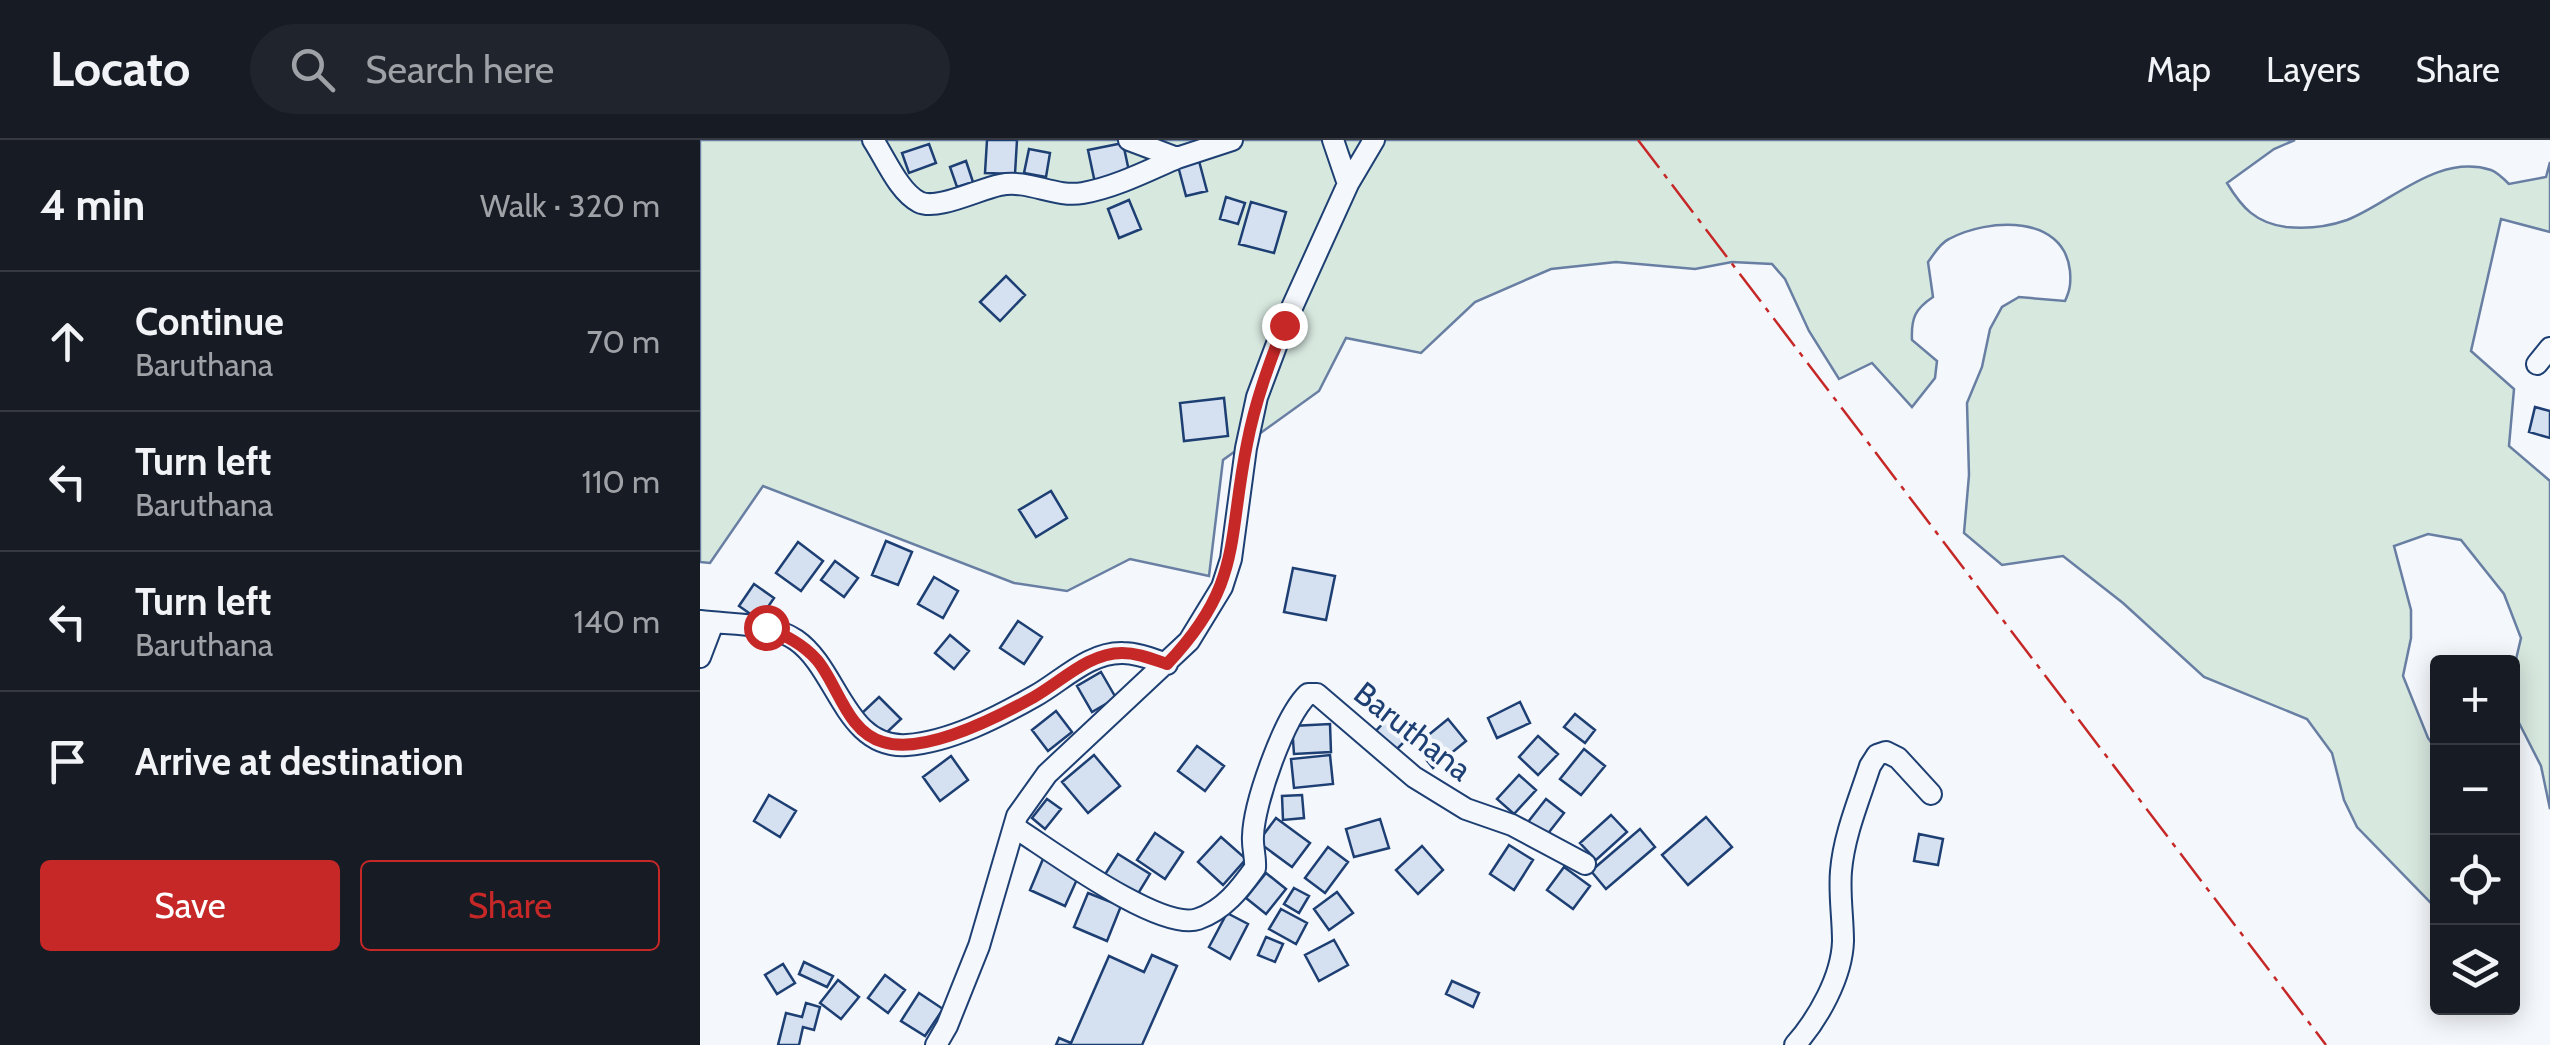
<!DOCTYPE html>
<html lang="en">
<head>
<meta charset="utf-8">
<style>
  body { margin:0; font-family:Cabin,sans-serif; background:#20242c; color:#f1f3f6 }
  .controls { position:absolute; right:30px; bottom:30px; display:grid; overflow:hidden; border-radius:10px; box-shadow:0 5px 25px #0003 }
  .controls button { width:90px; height:90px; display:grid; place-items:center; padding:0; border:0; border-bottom:2px solid #363941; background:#171b24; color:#f1f3f6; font:50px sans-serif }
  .stop { position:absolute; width:30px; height:30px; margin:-22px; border:8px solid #c62828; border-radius:50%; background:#fff }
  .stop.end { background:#c62828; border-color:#fff; box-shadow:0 2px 10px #0008 }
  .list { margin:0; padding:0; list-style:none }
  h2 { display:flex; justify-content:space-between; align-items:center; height:130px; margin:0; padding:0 40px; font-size:42px }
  h2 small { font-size:32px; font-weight:400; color:#9ea1a6 }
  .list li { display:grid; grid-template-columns:65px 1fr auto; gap:30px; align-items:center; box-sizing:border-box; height:140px; padding:0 40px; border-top:2px solid #363941 }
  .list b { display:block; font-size:38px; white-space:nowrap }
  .list p { margin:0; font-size:32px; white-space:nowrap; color:#9ea1a6 }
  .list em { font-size:32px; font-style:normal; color:#9ea1a6 }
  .actions { display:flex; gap:20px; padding:30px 40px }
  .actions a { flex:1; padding:22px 0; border:2px solid #c62828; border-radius:10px; text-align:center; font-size:35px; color:#c62828 }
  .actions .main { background:#c62828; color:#fff }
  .icon { flex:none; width:55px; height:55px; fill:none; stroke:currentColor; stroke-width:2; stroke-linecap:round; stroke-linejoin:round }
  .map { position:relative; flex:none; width:1850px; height:905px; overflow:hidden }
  header { display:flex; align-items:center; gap:60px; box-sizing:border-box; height:140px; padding:0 50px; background:#171b24; border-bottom:2px solid #363941 }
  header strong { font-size:48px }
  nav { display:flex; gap:55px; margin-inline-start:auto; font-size:35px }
  .search { width:700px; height:90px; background:#20242c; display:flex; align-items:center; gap:25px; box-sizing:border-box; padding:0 35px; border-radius:55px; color:#9ea1a6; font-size:38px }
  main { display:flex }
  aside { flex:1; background:#171b24 }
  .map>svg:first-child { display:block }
  .green { fill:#d7e8df; stroke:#687fa3; stroke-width:2.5 }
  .building { fill:#d5e0f0; stroke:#1d3f73; stroke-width:2.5 }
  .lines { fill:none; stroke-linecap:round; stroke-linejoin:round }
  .minor-casing { stroke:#1d3f73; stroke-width:24 }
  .minor { stroke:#f4f7fb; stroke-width:20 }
  .power { stroke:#c62828; stroke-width:2.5; stroke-dasharray:35 8 5 8; stroke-linecap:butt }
  .route { stroke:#c62828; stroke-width:12 }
  .labels { text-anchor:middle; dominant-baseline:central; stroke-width:8; stroke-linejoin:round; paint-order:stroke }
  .street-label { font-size:32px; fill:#1d3f73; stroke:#f4f7fb }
</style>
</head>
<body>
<header>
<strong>Locato</strong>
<div class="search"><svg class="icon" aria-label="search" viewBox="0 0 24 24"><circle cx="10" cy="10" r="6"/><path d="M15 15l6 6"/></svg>Search here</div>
<nav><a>Map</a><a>Layers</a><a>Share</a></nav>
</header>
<main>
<aside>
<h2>4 min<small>Walk · 320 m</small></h2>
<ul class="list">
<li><svg class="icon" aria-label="ahead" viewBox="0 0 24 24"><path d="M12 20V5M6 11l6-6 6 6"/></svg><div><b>Continue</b><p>Baruthana</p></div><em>70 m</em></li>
<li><svg class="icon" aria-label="left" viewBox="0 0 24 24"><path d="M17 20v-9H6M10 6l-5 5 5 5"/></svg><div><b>Turn left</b><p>Baruthana</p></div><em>110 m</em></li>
<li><svg class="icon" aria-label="left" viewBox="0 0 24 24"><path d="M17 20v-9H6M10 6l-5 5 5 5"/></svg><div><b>Turn left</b><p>Baruthana</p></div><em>140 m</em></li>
<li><svg class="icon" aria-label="arrive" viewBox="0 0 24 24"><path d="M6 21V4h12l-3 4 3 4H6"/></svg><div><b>Arrive at destination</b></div></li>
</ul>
<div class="actions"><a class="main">Save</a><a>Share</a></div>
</aside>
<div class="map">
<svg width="1850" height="905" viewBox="0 0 1850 905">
  <rect width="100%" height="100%" fill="#f4f7fb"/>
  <path class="green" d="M0,0H1595L1574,9L1527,43C1542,68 1556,83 1586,87C1606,89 1627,87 1647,80C1691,63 1737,13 1791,30C1797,32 1804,39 1809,44L1846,37L1850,22V92L1801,79L1771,211L1814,249L1809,306L1850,341V669L1841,626L1816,577L1813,532L1821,498L1804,454L1761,400L1728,394L1694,406L1711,470V498L1703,536L1728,598L1737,610L1738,758L1731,763L1657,687L1644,660L1632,613L1607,579L1504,537L1423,463L1363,416L1302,425L1264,393L1269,335L1267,263L1282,227L1290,189L1302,167L1319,157L1365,161C1370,150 1371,144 1370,131C1364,74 1288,78 1249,99C1240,103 1234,114 1228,122L1233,157C1215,169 1211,178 1212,200L1237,221L1235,238L1212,267L1172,223L1139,239L1109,191L1085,139L1072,124L1032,122L995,129L916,122L851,129L775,162L721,213L646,198L619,251L523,320L509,436L430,419L367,451L314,443L63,346L10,423L0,422Z"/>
  <path class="building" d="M287,0H317L315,34L285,33Z
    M423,3L430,36L395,43L388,10Z
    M229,4L236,23L209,33L202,13Z
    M329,9L350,13L346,37L324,33Z
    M266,21L273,42L257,47L250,27Z
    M499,21L507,51L486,56L478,26Z
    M526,57L545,63L538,84L520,79Z
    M429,60L441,89L419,98L408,69Z
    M551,62L586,72L574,113L539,104Z
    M306,136L325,155L300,181L280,162Z
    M524,258L528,296L484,301L480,263Z
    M1835,267L1850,271V298L1829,292Z
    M351,351L367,378L336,397L319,370Z
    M186,401L212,412L198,445L172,435Z
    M98,402L123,421L101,451L76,433Z
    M135,421L158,438L144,457L121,440Z
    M593,428L635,436L626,480L584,472Z
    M234,437L258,451L243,478L218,464Z
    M54,444L74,458L59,480L39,466Z
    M318,481L342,497L324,524L300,508Z
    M250,495L269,511L254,529L235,513Z
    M401,532L416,558L392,572L377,546Z
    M179,557L201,579L183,596L162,573Z
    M820,562L830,583L797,598L788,578Z
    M356,571L372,592L348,611L332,590Z
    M875,574L895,590L885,603L864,587Z
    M691,575L712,594L692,614L672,595Z
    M748,579L766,601L733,628L715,606Z
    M630,584L631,612L594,614L592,586Z
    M838,596L858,614L838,635L819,617Z
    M497,606L524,626L505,651L478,631Z
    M884,609L905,626L881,655L860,639Z
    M394,615L420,646L388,673L362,642Z
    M630,615L633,644L594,648L591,619Z
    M251,616L268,640L240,661L223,637Z
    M819,635L836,650L814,674L797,659Z
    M69,655L96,671L80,697L54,681Z
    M602,655L604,678L583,680L582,656Z
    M347,659L361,669L345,689L332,678Z
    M846,659L864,673L846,696L828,682Z
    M911,675L927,692L896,720L880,703Z
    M1006,677L1032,707L988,745L962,715Z
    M576,678L610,703L592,727L558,702Z
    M680,679L689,708L654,717L646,689Z
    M940,689L955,707L906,749L891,731Z
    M455,693L483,712L465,739L437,720Z
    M1219,694L1243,699L1238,725L1214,721Z
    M521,697L546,719L523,745L498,722Z
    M809,705L833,720L814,750L790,734Z
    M722,706L743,730L718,754L696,730Z
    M628,707L648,722L625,753L605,738Z
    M418,714L450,734L436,757L404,736Z
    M343,719L379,735L365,766L330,750Z
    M864,727L890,746L873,769L847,750Z
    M566,733L586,749L566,774L546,758Z
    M594,748L609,756L599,773L584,764Z
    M637,752L653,773L629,790L614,769Z
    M388,753L421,766L407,801L374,787Z
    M581,769L607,783L596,804L569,789Z
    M527,773L548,784L530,819L509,807Z
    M566,797L583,804L575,822L558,815Z
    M634,800L648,825L619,841L605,815Z
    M452,815L477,826L442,905H356L359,898L371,903L409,816L444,832Z
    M104,822L133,836L127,847L99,834Z
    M83,824L95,843L77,854L65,835Z
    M185,835L205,850L188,873L168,858Z
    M138,840L159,857L141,879L120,863Z
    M752,841L779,853L773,867L746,854Z
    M219,853L243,869L225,896L201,881Z
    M106,863L120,867L114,890L103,887L99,905H78L86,873L102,877Z"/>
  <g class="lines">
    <g class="minor-casing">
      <path id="minor" d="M173,0C185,18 199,52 219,62C237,71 279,49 300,45C329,39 354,58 383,53C416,47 447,31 477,18
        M429,0L477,18L532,0
        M633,0L648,44
        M1837,224L1850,208
        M0,481C32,485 69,482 96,500C138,529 145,609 207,605C250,602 298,577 335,556C362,541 389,512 423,513C438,513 452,519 467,524
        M0,517L13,483
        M314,687C349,709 460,792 498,779C524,770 540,749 555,728C556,717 552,707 553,696C554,663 584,577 608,554H617L714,637L766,669L812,685L885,724
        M236,905L247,886L279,806L317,676L347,634L489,501L522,447L531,419L546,308L557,257L584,185L648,44L674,0
        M1095,905C1118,879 1142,837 1143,801C1143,778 1139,754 1141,731C1144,695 1159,660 1170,626L1177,615L1186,612L1198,618L1231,654"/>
    </g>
    <use href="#minor" class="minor"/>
    <path class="power" d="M938,0L1626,905"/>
  </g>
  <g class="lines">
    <path class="route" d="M66,487C86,496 103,504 117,520C138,545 147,592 183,602C224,615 298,577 334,557C362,541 389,513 422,513C438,513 452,519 467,524C543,444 527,402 547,304C555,262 569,224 584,185"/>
  </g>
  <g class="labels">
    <g class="street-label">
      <text transform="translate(713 591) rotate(38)">Baruthana</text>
    </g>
  </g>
</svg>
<div class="controls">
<button>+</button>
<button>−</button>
<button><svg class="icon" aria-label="locate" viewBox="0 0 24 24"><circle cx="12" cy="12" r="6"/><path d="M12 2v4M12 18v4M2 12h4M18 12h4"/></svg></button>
<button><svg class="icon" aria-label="layers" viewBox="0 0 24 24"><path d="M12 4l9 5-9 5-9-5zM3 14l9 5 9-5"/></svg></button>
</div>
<div class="stop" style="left:66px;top:487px"></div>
<div class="stop end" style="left:584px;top:185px"></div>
</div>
</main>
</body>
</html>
